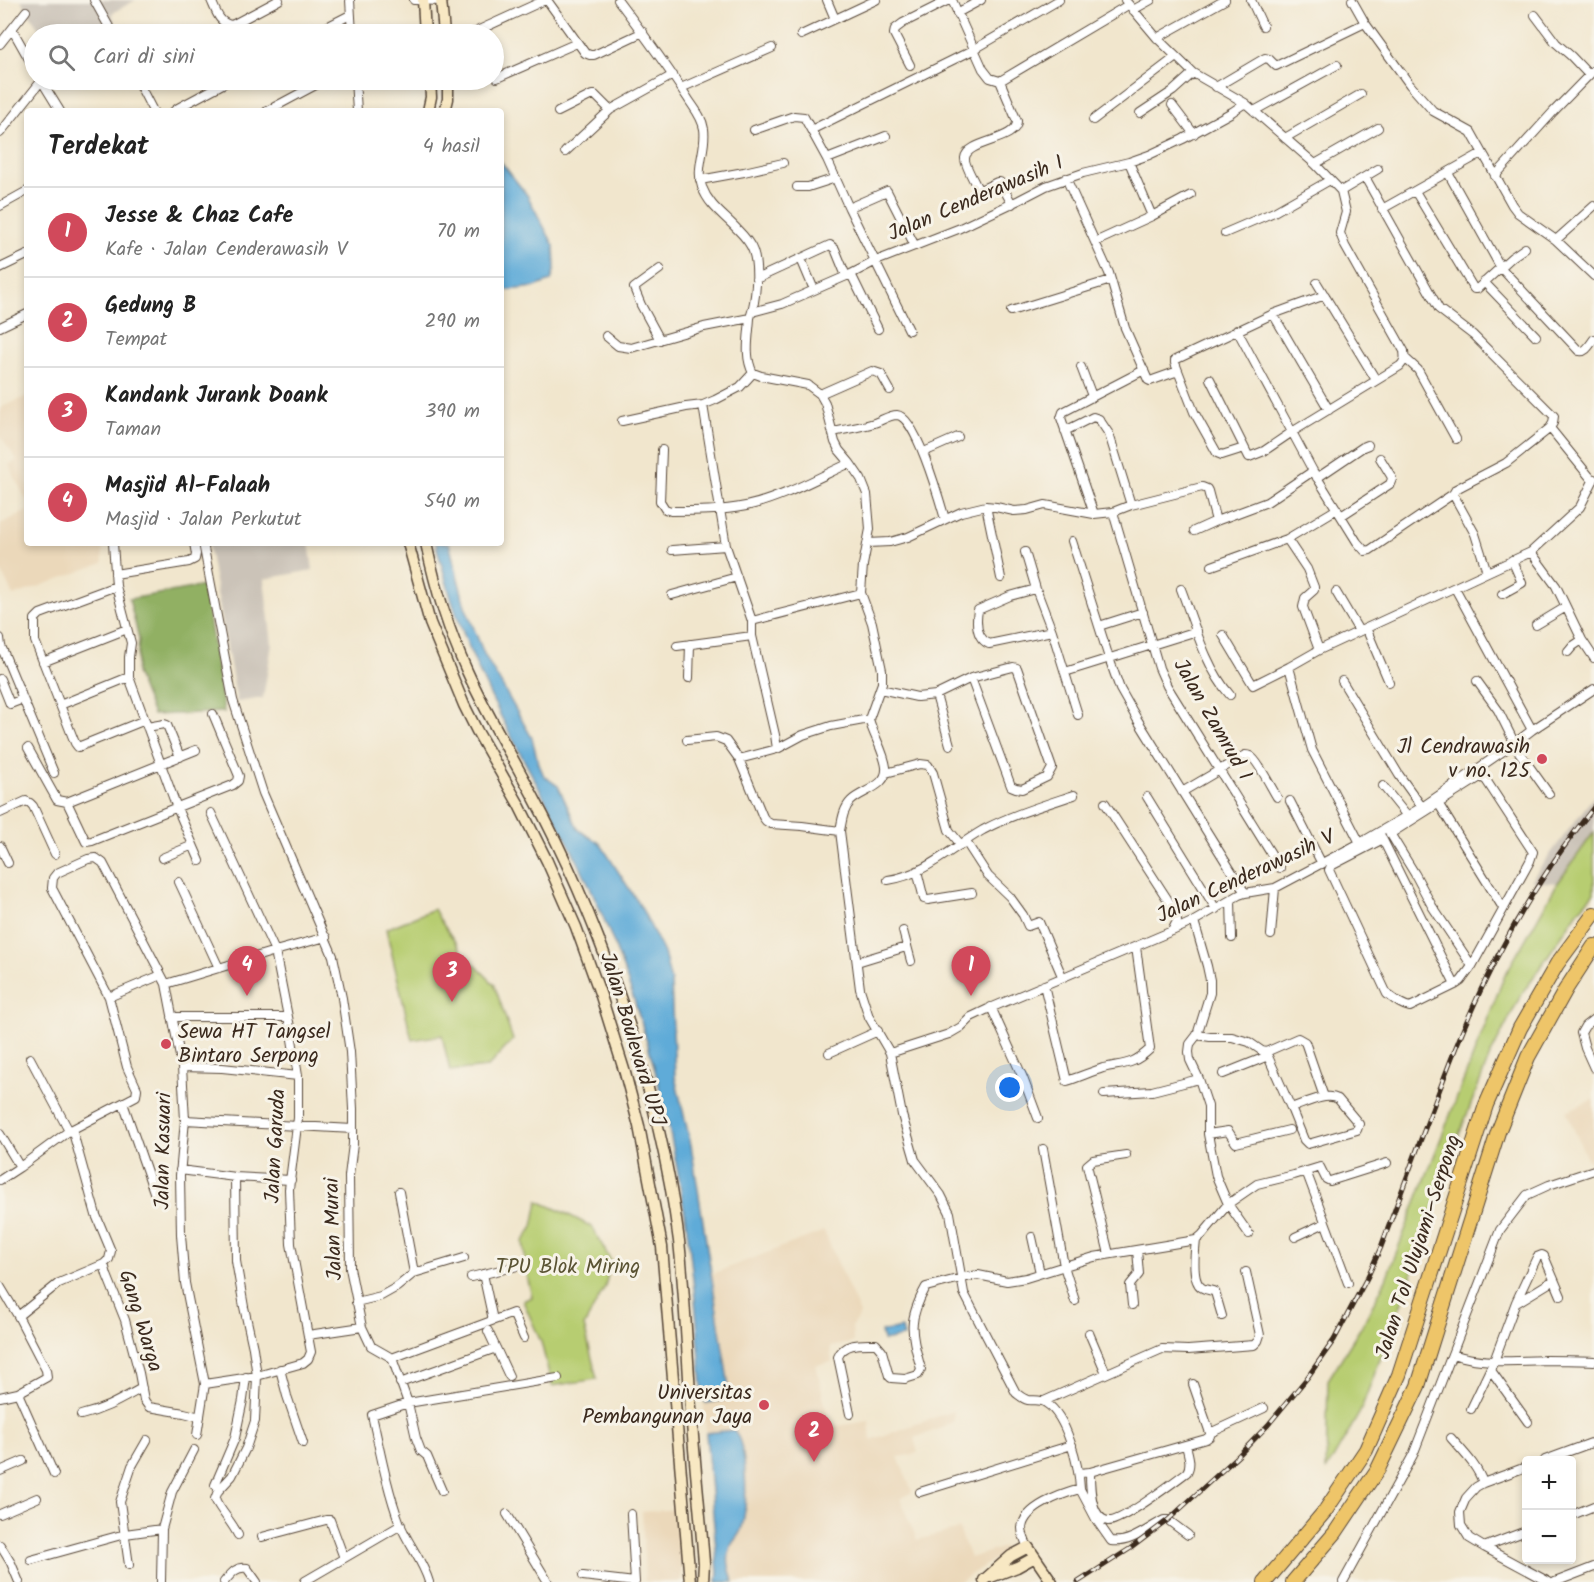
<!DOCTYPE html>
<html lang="id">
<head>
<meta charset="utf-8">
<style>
  body { margin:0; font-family:Kalam,sans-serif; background:#f2f2f2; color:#222 }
  .controls { position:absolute; right:18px; bottom:18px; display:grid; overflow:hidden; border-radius:6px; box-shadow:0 3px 9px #0003 }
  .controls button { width:54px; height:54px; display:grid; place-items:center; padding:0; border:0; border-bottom:2px solid #e0e0e0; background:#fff; color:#222; font:30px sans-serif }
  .you { position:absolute; left:1010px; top:1088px; width:21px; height:21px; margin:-15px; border:4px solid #fff; border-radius:50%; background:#1a73e8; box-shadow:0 0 0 9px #1a73e833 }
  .badge { display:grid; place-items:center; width:39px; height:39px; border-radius:50%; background:#d1495b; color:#fff; font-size:20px; font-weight:700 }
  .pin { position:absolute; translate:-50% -50px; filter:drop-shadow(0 2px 3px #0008) }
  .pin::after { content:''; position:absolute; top:32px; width:21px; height:18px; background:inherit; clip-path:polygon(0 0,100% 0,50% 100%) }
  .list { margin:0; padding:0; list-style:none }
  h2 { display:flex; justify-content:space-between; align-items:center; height:78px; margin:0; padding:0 24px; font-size:26px }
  h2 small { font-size:20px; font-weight:400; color:#767676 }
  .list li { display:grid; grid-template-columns:39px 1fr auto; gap:18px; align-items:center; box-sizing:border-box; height:90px; padding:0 24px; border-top:2px solid #e0e0e0 }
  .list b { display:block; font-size:22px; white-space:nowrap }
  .list p { margin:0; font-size:20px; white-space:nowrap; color:#767676 }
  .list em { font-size:20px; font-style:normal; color:#767676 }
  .icon { flex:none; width:33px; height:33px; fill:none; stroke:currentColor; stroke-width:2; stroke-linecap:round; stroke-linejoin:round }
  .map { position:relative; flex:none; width:1594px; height:1582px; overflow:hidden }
  .search { position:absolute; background:#fff; box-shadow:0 3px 9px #0003; left:24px; top:24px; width:480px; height:66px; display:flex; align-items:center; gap:15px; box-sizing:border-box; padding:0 21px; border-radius:33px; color:#767676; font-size:22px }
  .panel { position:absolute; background:#fff; box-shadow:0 3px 9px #0003; left:24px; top:108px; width:480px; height:438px; border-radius:6px }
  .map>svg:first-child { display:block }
  .built { fill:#ebd8ba }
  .industrial { fill:#cbc3b8 }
  .green { fill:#b7cd71; stroke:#797c48; stroke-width:1.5 }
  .forest { fill:#91b063; stroke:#666d40; stroke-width:1.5 }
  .water { fill:#5fabd8; stroke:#4d6a7b; stroke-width:1.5 }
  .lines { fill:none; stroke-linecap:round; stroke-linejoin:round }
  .street-casing { stroke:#564638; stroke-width:10 }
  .secondary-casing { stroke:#564638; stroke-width:13 }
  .highway-casing { stroke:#564638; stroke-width:16 }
  .street { stroke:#fff; stroke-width:8 }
  .secondary { stroke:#f8e8c3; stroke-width:10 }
  .highway { stroke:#eec569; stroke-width:14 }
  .rail-casing { stroke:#3b2a1e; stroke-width:5 }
  .rail { stroke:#f7f3e8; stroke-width:3; stroke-dasharray:9; stroke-linecap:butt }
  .poi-dot { fill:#d1495b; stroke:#f7f3e8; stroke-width:2 }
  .labels { text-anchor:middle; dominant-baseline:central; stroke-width:6; stroke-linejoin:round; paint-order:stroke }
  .street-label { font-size:21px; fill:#3b2a1e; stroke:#f7f3e8 }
  .poi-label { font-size:21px; fill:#3b2a1e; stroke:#f7f3e8; text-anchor:end }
  .park-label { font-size:21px; fill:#5a5333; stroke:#f7f3e8 }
</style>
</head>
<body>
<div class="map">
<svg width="1594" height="1582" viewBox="0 0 1594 1582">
  <rect width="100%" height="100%" fill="#f7f3e8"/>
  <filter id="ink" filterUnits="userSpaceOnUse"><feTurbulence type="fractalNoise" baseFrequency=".0167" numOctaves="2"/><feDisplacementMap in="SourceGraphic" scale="12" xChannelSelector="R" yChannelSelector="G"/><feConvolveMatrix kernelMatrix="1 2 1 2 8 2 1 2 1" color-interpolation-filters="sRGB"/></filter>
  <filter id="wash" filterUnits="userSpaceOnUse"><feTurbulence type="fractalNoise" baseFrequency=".008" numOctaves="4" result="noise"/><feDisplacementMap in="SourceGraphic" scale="24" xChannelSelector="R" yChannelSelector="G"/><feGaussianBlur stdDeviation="1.35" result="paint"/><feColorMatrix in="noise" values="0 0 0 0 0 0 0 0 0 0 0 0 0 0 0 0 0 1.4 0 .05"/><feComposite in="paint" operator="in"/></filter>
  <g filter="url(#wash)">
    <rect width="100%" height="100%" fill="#f1e6cd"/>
    <path class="built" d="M27,396V502L9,465L17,460L0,436V408Z
      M27,511V543H102L103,563L13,596L0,568V524Z
      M1594,1099V1159L1588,1161L1566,1111Z
      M824,1231L860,1314L852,1326L853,1342L830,1347L832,1362L816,1365L830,1427L869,1421L871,1440L953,1411L954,1423L914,1438L918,1453L898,1457L912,1492L900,1499L917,1540L959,1529L970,1558L1004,1547L1007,1551L959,1582H717L718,1572L693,1281Z
      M678,1509L682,1582H645L642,1512Z"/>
    <path class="industrial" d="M21,0H136L112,13L116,25L98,34H42Z
      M208,543H309L313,570L264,579L272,644L263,698L237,702Z
      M1594,796V832L1557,883L1530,881Z"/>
    <path class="green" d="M1594,832V893L1579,910L1520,997L1490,1056L1453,1150L1407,1289L1360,1412L1326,1471L1328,1380L1363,1324L1386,1279L1504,977L1557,884Z
      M434,909L440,920L462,952L494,984L513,1040L488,1067L450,1071L442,1035L412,1040L386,929Z
      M538,1201L565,1213L592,1227L611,1261L605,1287L584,1326L597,1379L552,1386L541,1342L523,1301L532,1297L528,1280L523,1242L533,1227Z"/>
    <path class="forest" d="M204,586L224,712L153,715L136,673L139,639L129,599Z"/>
    <path class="water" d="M501,162L527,195L554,246L555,268L551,281L535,287L501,291Z
      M436,543H449L465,606L484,654L532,738L538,762L544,776L558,786L578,829L589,837L600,843L641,907L664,953L671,982L675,1077L691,1145L728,1381L729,1394L728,1399L706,1403L703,1399C698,1336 694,1272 684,1209C668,1106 640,1003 599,907C553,800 482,704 449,591C445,575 439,559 436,543Z
      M902,1328L904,1337L883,1341L881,1332Z
      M734,1430C748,1447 748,1509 741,1530C739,1536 733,1541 731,1546C726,1559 729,1570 734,1582H717L718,1572L706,1433Z"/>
  </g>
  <g filter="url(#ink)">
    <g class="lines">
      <g class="street-casing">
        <path id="street" d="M94,0L113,34
          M211,0C216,11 219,24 232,25L279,0
          M350,0L352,34
          M414,0L441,1
          M547,0L585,53L590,55H594L643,32
          M618,0C642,32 665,63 687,97C693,107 702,116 704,129C707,148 695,168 702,187C709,206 724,215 737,229C743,235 750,242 753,251C759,268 756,301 750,318C749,336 744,356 753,373L761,376L808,385L820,394L825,403L835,442L839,450L850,463L861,479L867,494L870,529L863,565L861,593L872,623L882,670V683L869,719C873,735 884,751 886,767C888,787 862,790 851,801C843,809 842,821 840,831L860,989L869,1017L890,1053L902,1115L915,1160L941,1195L950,1213L964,1293L1016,1393C1019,1395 1023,1399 1028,1400C1034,1401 1041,1399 1046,1403C1067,1416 1079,1466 1080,1489C1062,1494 1024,1507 1022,1528C1022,1535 1025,1541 1028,1547
          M827,0L835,19
          M952,0L983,69L990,78L1000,81L1128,5
          M1125,0L1157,38L1193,73L1245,103L1315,164L1341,191L1346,212L1340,233L1345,246L1404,351C1405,358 1405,361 1400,366L1292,432L1264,451L1249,457L1210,379
          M1251,0L1263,26
          M1352,0L1365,23L1410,85L1433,111L1471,132L1512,205L1518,213L1556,240L1594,276
          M1133,10L1151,0
          M957,13L981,0
          M1535,15L1556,43L1571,56L1589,75
          M12,29L34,68
          M479,30L545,0
          M313,34L350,15
          M801,35L876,0
          M1157,38L1225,0
          M0,44L26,11
          M910,65L894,34L895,29L903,23L949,0
          M497,78L577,43
          M41,80L60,111
          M137,80L153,111
          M355,80L357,111
          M1000,81L1017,121C1018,141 967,140 965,158C964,164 975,183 978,189H982L997,182H1000L1012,204
          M1216,87L1265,58L1269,59L1276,66L1365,23
          M681,88L772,48
          M1172,105L1194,134
          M174,111L178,108L230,80
          M267,111L325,80
          M1254,111L1337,65
          M558,112L592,95H595L610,110
          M1140,113L1173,91L1193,73
          M1093,120L1176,57
          M754,130L794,116L804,117L827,159L849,208L909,330
          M811,130L973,50L1059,0
          M0,133L42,80
          M1285,138L1361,94
          M565,152L610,110L673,75
          M827,159L886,136
          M1129,162L1152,216
          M1315,164L1378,128
          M1448,173L1501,268L1579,351C1586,353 1590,344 1594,339
          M1495,176L1553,112L1594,70
          M1066,178L1109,273L1125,328L1148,380L1150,381L1178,371
          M700,180L744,172L783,163
          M797,187H808L836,178
          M1341,191L1378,169
          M1415,191L1474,289H1477L1512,257L1525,248
          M855,205L887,191L915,246
          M0,206L27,191
          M1382,209L1482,153
          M1225,233L1274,212L1330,180
          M1556,240L1594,206
          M1095,242L1152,216L1191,195
          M801,259L812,285
          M0,268L27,255
          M851,274L878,329
          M756,279L830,245L835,249L844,271
          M1484,282L1536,336
          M1317,283L1376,380
          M1011,311L1111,280
          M752,312L782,304L851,274L876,261L958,229L1019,200L1046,186L1083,173L1129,162L1149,155L1183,139L1232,112L1245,103
          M1273,314L1329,410
          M0,327L27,314
          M1237,330L1313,471L1357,542L1365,551L1370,550L1453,494L1456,489L1506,463L1550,428L1553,423L1554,416L1473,335L1439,309L1365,177
          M606,336L618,346L631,348L704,327L750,318
          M660,340L641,305L634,288L660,269
          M1405,358L1418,370L1456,439
          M1081,367L1092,396
          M820,394L872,371L881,374L890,390
          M703,405L726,546L752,621V636L775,735L777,749
          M622,421L686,407L703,405L715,400L740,387L753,373
          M1550,428L1593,481
          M1065,431L1093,417L1099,419L1109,434L1131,505
          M833,432C847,429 861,427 874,423C881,421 889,415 897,415C916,416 940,502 945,519
          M1244,448L1222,455L1217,453L1194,412L1175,363V360L1273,314L1325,295
          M662,450L660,501L665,509L671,511C696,511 721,511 746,506C782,498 817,478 850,463
          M924,452L958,437
          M1317,478L1363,447L1368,445
          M1453,494L1475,534L1487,572
          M986,506L1001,578
          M1113,512L1159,668L1167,686L1280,868
          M1094,514L1061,418L1063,412L1144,370
          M1341,516L1390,484L1392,479L1391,476L1380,458
          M1194,531L1216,521L1267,502L1313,471
          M1287,539L1307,569L1314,587V590L1305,598L1303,607L1319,650
          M1072,541L1109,658L1120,689L1137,719L1245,893
          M113,543L116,586L131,643L129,657V677L177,808L200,861
          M203,543L233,700L263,793L333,956L342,998L350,1052L353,1109V1144L349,1176L350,1268L362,1327L371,1346L392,1358L408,1403L416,1438L421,1451L427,1456L442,1491
          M868,543L890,542L908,537L961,512L986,506L996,507L1014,511L1027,510L1045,505L1094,514L1113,512L1131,505L1202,487L1207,489L1208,491L1216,521
          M672,550L726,546
          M1025,552L1036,589L1052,631L1078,715
          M1531,552L1556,586L1582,640L1594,658
          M1212,566L1287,539L1337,509
          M115,574L189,562L195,559L196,554L194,543
          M116,586L40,614L35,619V641L75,743L78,747L145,720
          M1455,588L1532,730
          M1036,589L1010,596L978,610C976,622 976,638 989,644L1052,631
          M1181,589C1194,623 1206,668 1230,695
          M1336,592L1359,631
          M1502,594L1522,583L1512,560
          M672,595L737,577
          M752,621L861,593
          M1536,625L1566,607
          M1099,626L1143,612
          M1366,628L1389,682
          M1223,635L1253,685L1289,667L1319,650L1531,552L1580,507L1594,479
          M0,638L1,646L54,773
          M677,646L752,636
          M1568,652L1573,646L1582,640
          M43,662L127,629
          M1289,667L1312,750L1360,843
          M1065,672L1197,631
          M689,678L690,644
          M0,679L10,704L23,699
          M1342,681L1399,775L1422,807
          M1477,681L1498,710L1519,752L1549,794
          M880,689L917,697L936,695L971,678L1013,667L1017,668L1052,768L1047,777L1022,789L1016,788L1011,786L971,678
          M936,695L950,745
          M60,705L129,677
          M147,727L164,724L167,725L180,757
          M687,740L716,737L726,741L739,759L777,749L803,735L831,726L869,719
          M28,748L57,800L67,802
          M196,750L67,802L86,842L92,841L233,785L238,781L239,776L213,714
          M739,759L763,817L766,821L771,824L802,826L840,831
          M886,773L920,764L928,765L933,773L949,830L961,845
          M1383,786L1407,816
          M1182,792L1245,755C1246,755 1248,755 1250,756C1257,759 1272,789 1277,797
          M1147,797L1216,909
          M1290,801L1322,864
          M1105,803L1175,911L1177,921L1172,931
          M1438,803L1503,908
          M0,813L26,801L30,803L33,806L55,854
          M1388,830L1415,874L1432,906L1472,966
          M1381,836L1455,985
          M1383,839L1331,866L1329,870L1387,994C1395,1000 1401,1005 1410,1007L1455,985L1461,981L1472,966L1530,861L1533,852L1486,780L1480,777L1390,834
          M966,842L988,876L1010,897L1023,915L1028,926L1039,922L1062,976
          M0,846L8,863
          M162,858L193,845
          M917,871L924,899L928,900L972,893
          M888,880C924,875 952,848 983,830C1011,815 1044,805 1074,795
          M179,882L219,968
          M1231,900L1232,938
          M1194,921L1207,966L1210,980V993L1197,1035L1190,1044L1189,1052L1190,1060L1199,1079L1208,1106V1134L1216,1176L1228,1204L1249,1234
          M903,931L911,961
          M1271,935L1275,888
          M857,962L906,947
          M166,984L275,951L326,937
          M1044,985L1067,1081C1079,1077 1091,1072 1103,1068C1124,1063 1132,1066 1150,1049L1136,947
          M109,997L161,975
          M991,1007L1023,1078L1038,1118
          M172,1017H288
          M1594,1019L1585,1026L1581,1033L1585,1048L1594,1068
          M1197,1035L1210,1037H1232L1249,1042L1262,1051L1266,1052L1298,1038L1305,1042L1324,1097
          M1266,1052L1291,1108L1304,1140L1308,1144L1357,1130L1359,1124L1338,1099C1325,1092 1304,1104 1291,1108
          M829,1053L878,1031
          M890,1053L949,1034L961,1027L971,1017L988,1009L1172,931L1194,921L1239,895L1245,893L1275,888L1360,843L1422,807L1515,743L1532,730L1594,689
          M30,1058L69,1131
          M182,1067L222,1068L298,1076
          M1223,1074L1268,1056
          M1104,1094L1152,1091L1199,1079
          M123,1103L154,1192
          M185,1120L353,1129
          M72,1129L96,1215L111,1251L109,1259L104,1264L107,1275L125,1320L139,1373L144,1400L149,1407L184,1413L200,1417
          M0,1134L20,1167
          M1208,1134L1228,1131L1236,1143L1289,1130
          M1043,1149L1064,1266L1075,1301
          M180,1170L235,1177L291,1180
          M1306,1171L1348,1283
          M235,1177L236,1261L244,1307L253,1348L257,1376L255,1421L246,1448L232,1476L218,1491L215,1499C221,1512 232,1522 238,1535
          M0,1180L20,1167L69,1131L136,1096L137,1089L127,1067L109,997L52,888L53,878L57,873L88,859L96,858L103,863L166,984L182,1067L185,1120L180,1175L181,1235L185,1283L205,1384L197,1435
          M399,1192L414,1273
          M1032,1237L1040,1273
          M1295,1237L1325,1223
          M1196,1240C1195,1251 1191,1280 1201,1287C1204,1290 1211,1290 1215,1292L1222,1316
          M1109,1254L1087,1165L1093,1160L1126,1155
          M483,1274L493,1320
          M471,1277L522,1265
          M0,1286L18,1316L46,1370L47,1377L18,1393L0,1397
          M356,1302L381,1296L397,1287L414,1273L464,1258
          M1518,1302L1554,1280
          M1132,1305L1130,1285L1139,1274L1137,1250
          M18,1316L59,1283L104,1264
          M488,1331L509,1376
          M1089,1333L1106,1373
          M308,1335L362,1327
          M1452,1354C1482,1364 1515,1361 1546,1360C1562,1360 1578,1360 1594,1361
          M392,1358L513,1313L524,1338
          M280,1369L287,1396L303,1443
          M1490,1369L1528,1422
          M400,1383L496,1348
          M205,1384L257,1376L303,1363L308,1359L311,1352L291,1244L289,1189L298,1118V1076L290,1027L275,951L211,813
          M1193,1384L1210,1433
          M18,1393L54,1474
          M1044,1401L1162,1349L1188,1350L1254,1345L1258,1341L1260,1335L1246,1272
          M1471,1409L1494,1361L1516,1302L1537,1257L1542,1255L1544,1256L1561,1296
          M850,1414L838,1357C844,1342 862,1344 876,1344L882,1351L889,1376L891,1378L905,1379L918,1375L921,1369C911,1332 907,1321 926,1287L961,1278L978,1275L1007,1281L1026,1278L1094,1257L1196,1240L1202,1235L1228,1204L1257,1184L1294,1175L1320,1167L1326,1179L1330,1181L1387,1163
          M81,1415C106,1409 120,1400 142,1388
          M1451,1438C1463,1452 1477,1465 1483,1483
          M1545,1460L1594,1442
          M1526,1467L1483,1483L1476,1487L1466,1498L1460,1512L1461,1525L1469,1538L1484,1547L1549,1582
          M0,1471L23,1461
          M1090,1472C1090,1486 1090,1518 1108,1521C1120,1523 1175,1481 1187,1472C1192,1464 1188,1454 1186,1445
          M1079,1473L1090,1472L1206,1439L1210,1436V1433L1264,1408
          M215,1485L235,1438L243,1400L246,1377
          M1080,1489L1097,1521L1111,1541C1130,1544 1148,1528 1164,1520H1168L1188,1535
          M920,1492L1072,1445
          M0,1514L37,1498
          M507,1514L548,1582
          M631,1514L635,1582
          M1572,1515L1594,1506
          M262,1537L326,1520H330L344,1558
          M0,1545L11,1563L19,1582
          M1484,1547L1526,1531
          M31,1560L125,1534L162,1529
          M129,1565L120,1502L132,1466L147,1440
          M583,1576L635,1582
          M305,1581L401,1525
          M161,1582L162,1529L172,1492L194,1450
          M224,1582C231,1574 236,1566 247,1568L257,1582
          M429,1582C423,1561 408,1544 400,1524C387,1489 380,1451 372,1415L408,1403L558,1378
          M1343,1582L1413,1455L1500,1230L1527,1195L1549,1185L1594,1170
          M1555,1582L1594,1567"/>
      </g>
      <g class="secondary-casing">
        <path id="secondary" d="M423,0L425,34
          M441,0L444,34
          M428,111L431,97L430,80
          M445,111L448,99V80
          M408,543L430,623L464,705L477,731L518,803L547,861L576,927L601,996L625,1073L639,1126L662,1247L690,1582
          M426,543C435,586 448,630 467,671C486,713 510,753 532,794C565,856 593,920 616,986C645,1067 668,1156 679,1241C685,1296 687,1352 691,1408C694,1459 700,1511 704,1563L703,1582
          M991,1577L1017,1567L1035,1557
          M984,1580L1011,1556L1028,1547L1052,1582"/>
      </g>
      <g class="highway-casing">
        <path id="highway" d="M1265,1582L1325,1511L1366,1450L1399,1375L1486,1105L1520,1028L1557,964L1594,914
          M1293,1582L1335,1533L1378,1469L1418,1386L1498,1132L1528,1057L1566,989L1594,946"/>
      </g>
      <use href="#street" class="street"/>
      <use href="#secondary" class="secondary"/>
      <use href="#highway" class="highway"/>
      <g class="rail-casing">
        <path id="rail" d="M1078,1582L1131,1548L1168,1520L1237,1457L1268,1425L1307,1378L1334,1340L1368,1276L1381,1247C1406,1180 1430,1113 1456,1047C1490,962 1537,878 1594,807"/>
      </g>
      <use href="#rail" class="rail"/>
    </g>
  </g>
  <g class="poi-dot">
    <circle cx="1542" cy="759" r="6"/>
    <circle cx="166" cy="1044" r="6"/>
    <circle cx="764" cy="1405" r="6"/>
  </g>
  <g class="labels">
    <g class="street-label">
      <text transform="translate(976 199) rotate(-23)">Jalan Cenderawasih I</text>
      <text transform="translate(1212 720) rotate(60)">Jalan Zamrud I</text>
      <text transform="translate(1246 877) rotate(-25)">Jalan Cenderawasih V</text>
      <text transform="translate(632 1039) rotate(73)">Jalan Boulevard UPJ</text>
      <text transform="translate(276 1146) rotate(-87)">Jalan Garuda</text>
      <text transform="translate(164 1151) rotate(-89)">Jalan Kasuari</text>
      <text transform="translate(334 1229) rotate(-92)">Jalan Murai</text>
      <text transform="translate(1419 1247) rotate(-72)">Jalan Tol Ulujami–Serpong</text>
      <text transform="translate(140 1321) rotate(73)">Gang Warga</text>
    </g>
    <g class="poi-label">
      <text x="1530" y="747">Jl Cendrawasih<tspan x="1530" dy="24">v no. 125</tspan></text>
      <text x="178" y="1032" text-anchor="start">Sewa HT Tangsel<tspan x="178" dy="24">Bintaro Serpong</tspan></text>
      <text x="752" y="1393">Universitas<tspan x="752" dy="24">Pembangunan Jaya</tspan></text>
    </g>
    <g class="park-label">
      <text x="568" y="1267">TPU Blok Miring</text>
    </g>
  </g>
</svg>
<div class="controls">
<button>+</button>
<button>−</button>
</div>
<div class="you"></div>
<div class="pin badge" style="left:971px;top:996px">1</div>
<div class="pin badge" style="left:814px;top:1462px">2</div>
<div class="pin badge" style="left:452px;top:1002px">3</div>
<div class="pin badge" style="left:247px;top:996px">4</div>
<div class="search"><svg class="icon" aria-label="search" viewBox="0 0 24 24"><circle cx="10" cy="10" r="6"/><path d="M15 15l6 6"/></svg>Cari di sini</div>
<section class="panel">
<h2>Terdekat<small>4 hasil</small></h2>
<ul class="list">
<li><span class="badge">1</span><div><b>Jesse &amp; Chaz Cafe</b><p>Kafe · Jalan Cenderawasih V</p></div><em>70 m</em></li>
<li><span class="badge">2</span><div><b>Gedung B</b><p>Tempat</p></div><em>290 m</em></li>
<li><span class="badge">3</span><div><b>Kandank Jurank Doank</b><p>Taman</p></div><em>390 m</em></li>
<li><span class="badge">4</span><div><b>Masjid Al-Falaah</b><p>Masjid · Jalan Perkutut</p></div><em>540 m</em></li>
</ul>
</section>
</div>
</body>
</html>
